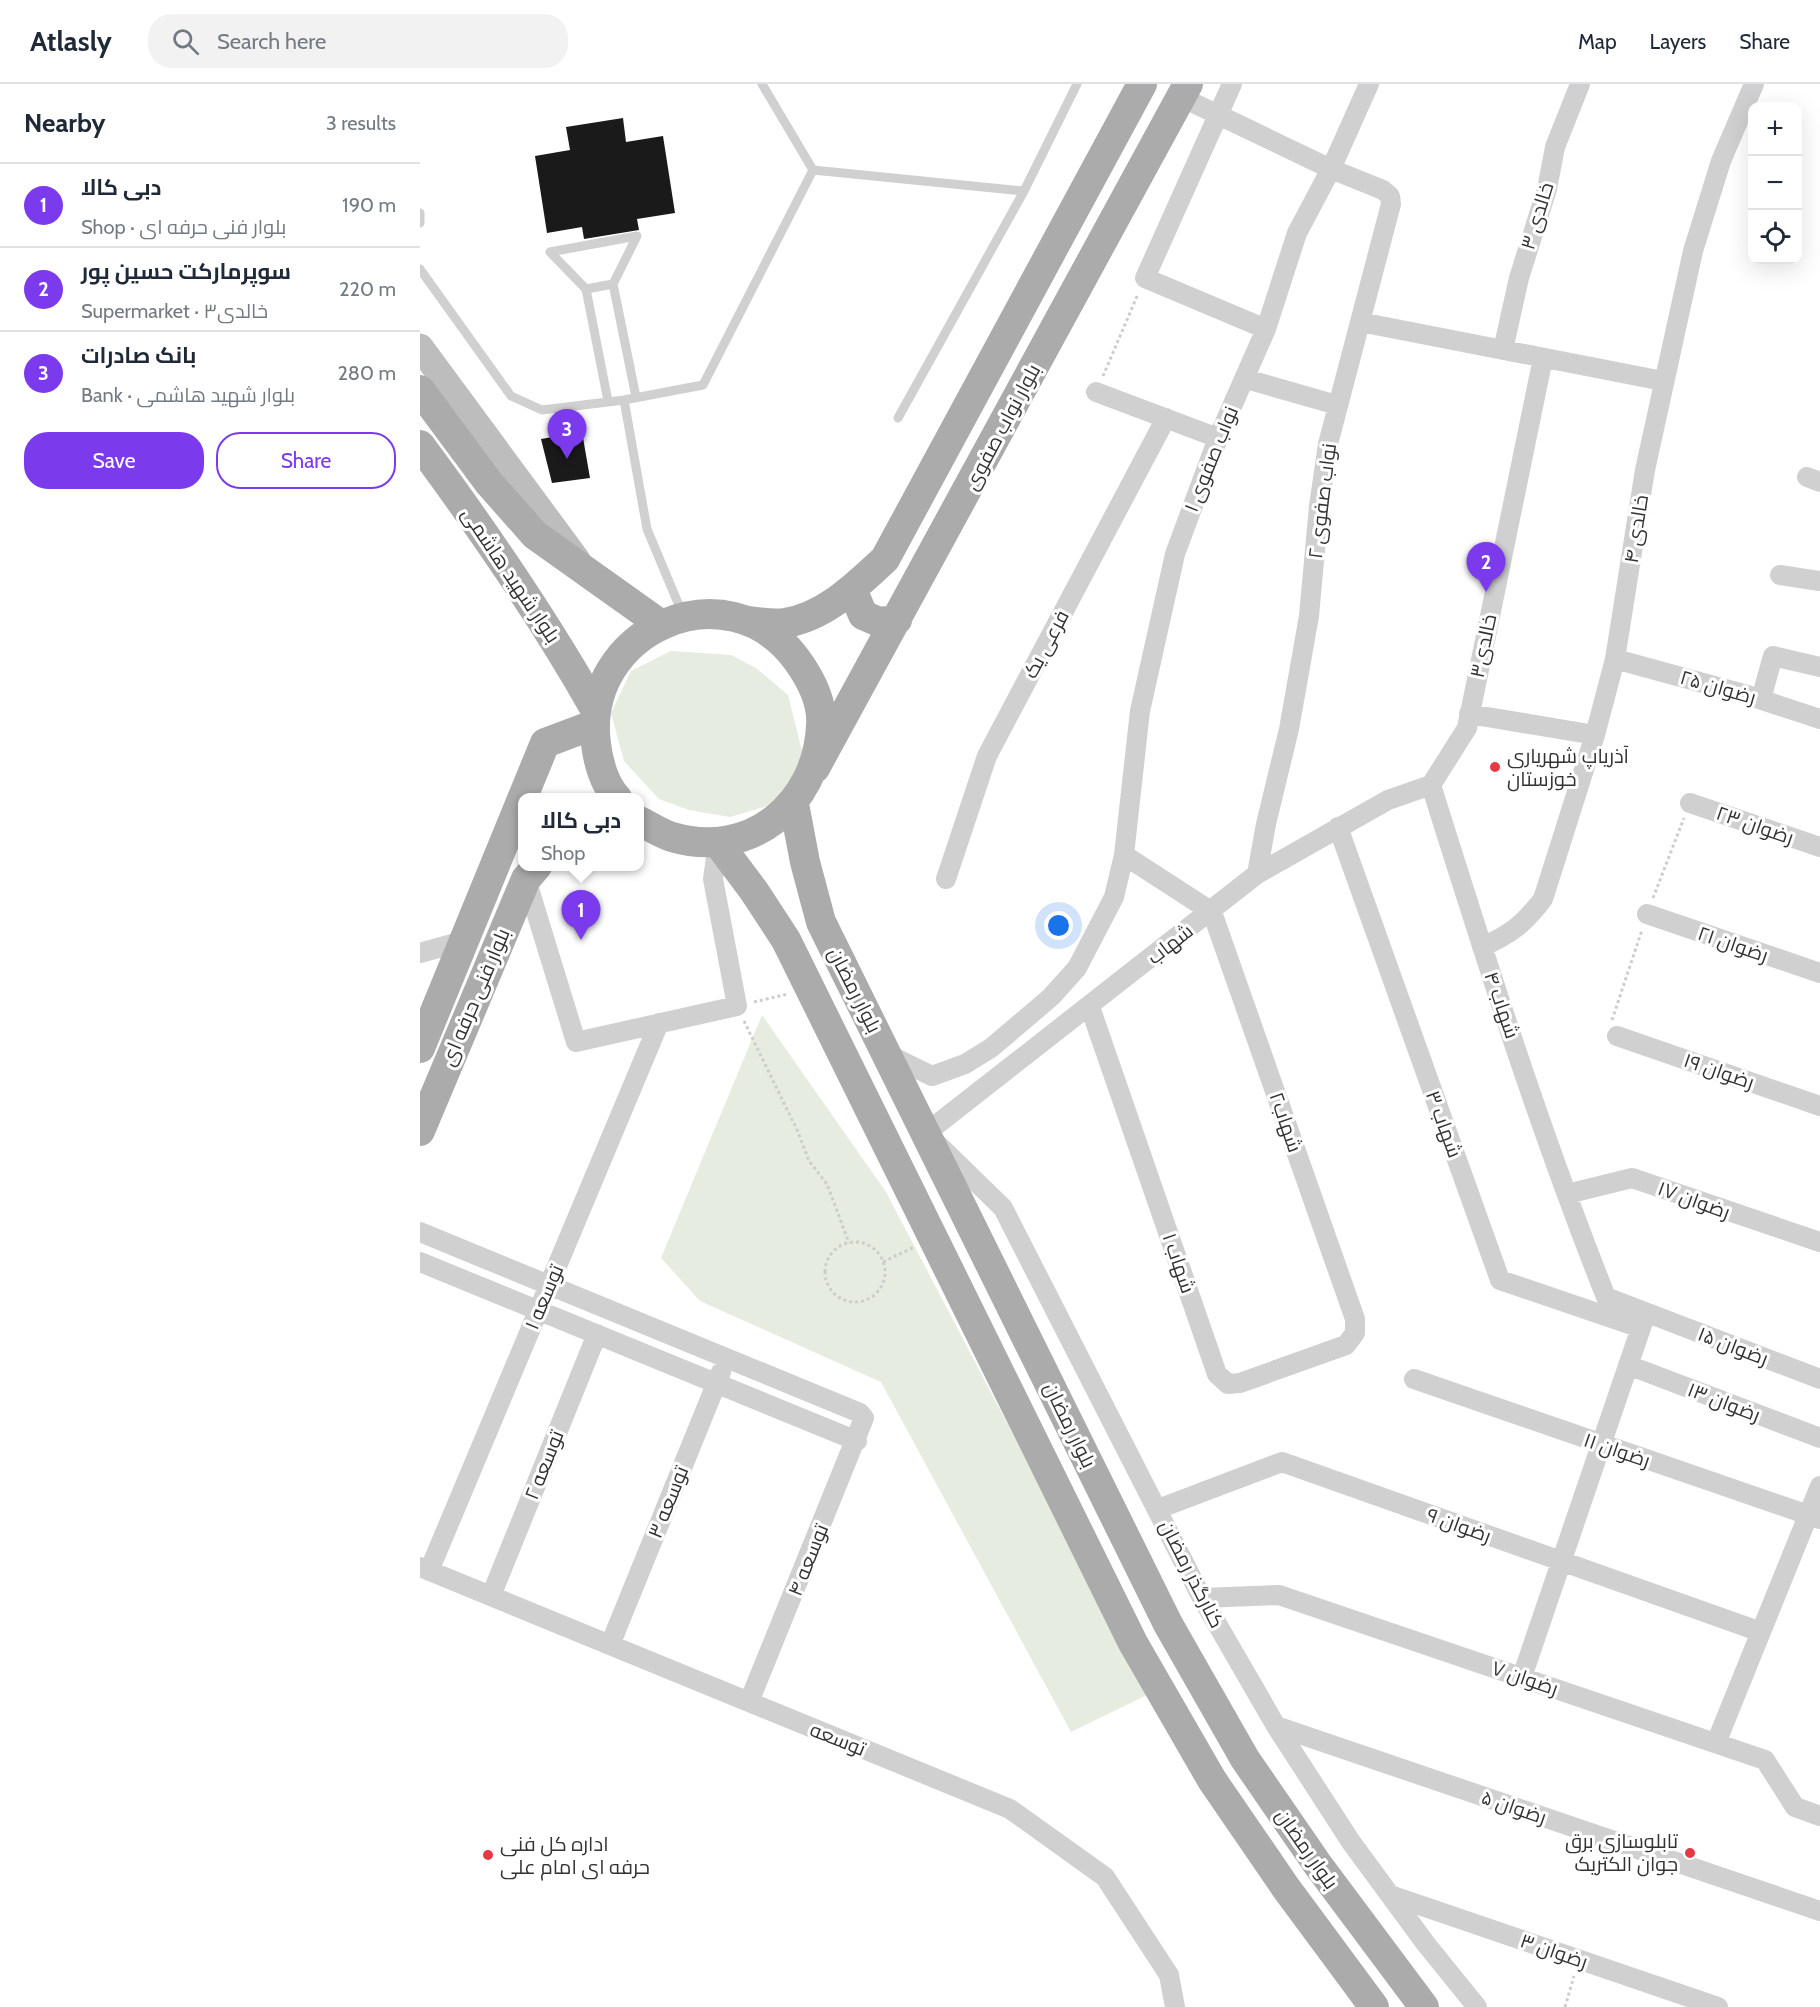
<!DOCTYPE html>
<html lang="en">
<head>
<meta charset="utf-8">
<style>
  body { margin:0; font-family:Cabin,Cairo,sans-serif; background:#f2f2f3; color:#1f2937 }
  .controls { position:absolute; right:18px; top:18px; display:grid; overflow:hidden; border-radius:12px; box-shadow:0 6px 24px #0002 }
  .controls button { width:54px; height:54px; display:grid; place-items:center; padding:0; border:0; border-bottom:2px solid #e0e1e3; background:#fff; color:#1f2937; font:30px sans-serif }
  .you { position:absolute; left:639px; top:842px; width:21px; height:21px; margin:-15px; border:4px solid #fff; border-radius:50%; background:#1a73e8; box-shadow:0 0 0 9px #1a73e833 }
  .badge { display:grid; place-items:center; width:39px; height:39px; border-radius:50%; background:#7c3aed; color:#fff; font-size:20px; font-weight:700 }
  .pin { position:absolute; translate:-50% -50px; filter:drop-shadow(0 2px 3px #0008) }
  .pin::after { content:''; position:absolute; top:32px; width:21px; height:18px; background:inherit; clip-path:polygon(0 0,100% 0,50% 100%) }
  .popup { position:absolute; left:98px; top:709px; width:126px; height:78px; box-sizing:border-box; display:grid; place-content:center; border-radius:12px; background:#fff; filter:drop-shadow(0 2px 4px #0005); font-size:20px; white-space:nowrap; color:#747a83 }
  .popup b { font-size:22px; color:#1f2937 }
  .popup::after { content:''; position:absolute; left:50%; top:100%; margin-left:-12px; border:12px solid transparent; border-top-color:#fff }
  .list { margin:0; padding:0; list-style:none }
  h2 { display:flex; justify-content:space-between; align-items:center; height:78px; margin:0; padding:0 24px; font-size:26px }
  h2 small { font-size:20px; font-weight:400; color:#747a83 }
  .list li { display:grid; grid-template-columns:39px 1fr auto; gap:18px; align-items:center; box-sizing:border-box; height:84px; padding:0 24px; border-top:2px solid #e0e1e3 }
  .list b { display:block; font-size:22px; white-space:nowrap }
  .list p { margin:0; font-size:20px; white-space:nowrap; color:#747a83 }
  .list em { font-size:20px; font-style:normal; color:#747a83 }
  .actions { display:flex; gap:12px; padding:18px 24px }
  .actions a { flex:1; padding:14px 0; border:2px solid #7c3aed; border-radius:24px; text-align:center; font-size:21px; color:#7c3aed }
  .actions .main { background:#7c3aed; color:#fff }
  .icon { flex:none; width:33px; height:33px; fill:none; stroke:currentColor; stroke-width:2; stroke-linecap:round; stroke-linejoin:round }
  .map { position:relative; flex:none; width:1400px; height:1923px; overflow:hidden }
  header { display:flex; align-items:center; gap:36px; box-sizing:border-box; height:84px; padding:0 30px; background:#fff; border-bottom:2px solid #e0e1e3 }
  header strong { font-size:28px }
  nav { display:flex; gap:33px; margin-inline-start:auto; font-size:21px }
  .search { width:420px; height:54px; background:#f2f2f3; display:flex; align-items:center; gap:15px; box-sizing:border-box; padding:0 21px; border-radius:24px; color:#747a83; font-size:22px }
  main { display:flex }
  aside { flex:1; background:#fff }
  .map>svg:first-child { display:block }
  .green { fill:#e6ecdf }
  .building { fill:#1a1a1a }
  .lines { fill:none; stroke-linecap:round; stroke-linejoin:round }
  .path { stroke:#cdcdcd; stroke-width:3; stroke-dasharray:3 3; stroke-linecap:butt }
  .lane { stroke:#d0d0d0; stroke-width:9 }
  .street { stroke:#d0d0d0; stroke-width:20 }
  .secondary { stroke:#bdbdbd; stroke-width:27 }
  .primary { stroke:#ababab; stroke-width:30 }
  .poi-dot { fill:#e63946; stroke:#fff; stroke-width:2 }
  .labels { text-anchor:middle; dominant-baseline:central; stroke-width:6; stroke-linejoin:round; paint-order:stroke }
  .street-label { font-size:20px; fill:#333; stroke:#fff }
  .poi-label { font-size:20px; fill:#333; stroke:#fff; text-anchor:start }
</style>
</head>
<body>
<header>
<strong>Atlasly</strong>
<div class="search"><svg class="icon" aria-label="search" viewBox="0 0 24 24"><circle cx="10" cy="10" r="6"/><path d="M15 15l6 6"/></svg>Search here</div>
<nav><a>Map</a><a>Layers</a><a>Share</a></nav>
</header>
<main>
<aside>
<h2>Nearby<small>3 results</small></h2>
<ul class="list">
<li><span class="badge">1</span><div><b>دبی کالا</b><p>Shop · بلوار فنی حرفه ای</p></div><em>190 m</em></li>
<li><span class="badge">2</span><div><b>سوپرمارکت حسین پور</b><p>Supermarket · خالدی۳</p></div><em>220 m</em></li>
<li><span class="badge">3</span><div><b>بانک صادرات</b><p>Bank · بلوار شهید هاشمی</p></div><em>280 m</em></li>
</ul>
<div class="actions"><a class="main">Save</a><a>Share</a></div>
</aside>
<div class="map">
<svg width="1400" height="1923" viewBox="0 0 1400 1923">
  <rect width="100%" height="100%" fill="#fff"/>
  <path class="green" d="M251,567L311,571L336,584L368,611L383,671L376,701L344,723L310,733L269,726L239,715L204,677L191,629L211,587Z
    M342,931L466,1108L729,1610L651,1648L461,1298L280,1217L241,1174Z"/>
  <path class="building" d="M203,34L206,58L243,52L255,129L217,135L219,146L164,155L162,143L127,149L115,72L150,66L146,43Z
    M162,348L170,394L132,399L121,355Z"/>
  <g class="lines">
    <path class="path" d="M683,292L718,210
      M1233,814L1264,734
      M334,918L368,910
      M1192,936L1222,846
      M324,937L378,1048L389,1077L407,1100L429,1159
      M405 1188a30 30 0 1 1 60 0a30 30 0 1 1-60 0Z
      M463,1178L494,1163
      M1145,1923L1154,1892"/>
    <path class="lane" d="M342,0L393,86
      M393,86L604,107
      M0,129V139
      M130,168L166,205L188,317
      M130,168L217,152
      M0,185L91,312L122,326L204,316L283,301L393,86
      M166,205L193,200
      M216,313L193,200L217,152
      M204,316L227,445L263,531
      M478,334L604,107L657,0"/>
    <path class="street" d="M812,0L725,194L846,245
      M761,13L911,85L963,106L970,112L971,120L908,360L899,422L889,532L869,645L846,740L837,790
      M940,238L1243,297
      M1083,266L1099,194L1127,105L1135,63L1160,0
      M826,295L917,321
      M676,308L798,354
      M1387,393L1400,398
      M1360,491L1400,497
      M1195,575L1327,611L1400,635
      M1341,615L1353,572L1400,583
      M1049,630L1175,651
      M1011,701L968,716L837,790L506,1049L583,1124L782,1514L856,1642L931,1758L1006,1860L1057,1923
      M1011,701C1065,873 1119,1045 1186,1213L1400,1295
      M1011,701L1047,644L1123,274
      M1270,719L1400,763
      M918,743L1080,1196L1221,1244
      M106,795L156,958L317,922L293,795L298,759
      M526,795L567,672L746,334
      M1227,830L1400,889
      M1062,863C1091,850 1104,840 1123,815L1175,651L1195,575L1225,386L1273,167L1301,77L1334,0
      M0,869L43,857
      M670,923L797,1290L808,1300L820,1299L926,1261L935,1249V1235L792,828L704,771
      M1197,952L1400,1022
      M467,970L512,992L545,980L571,964L631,913L657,884L694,813L704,771L720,627L755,470L798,354L846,245L877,149L911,85L949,0
      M1147,1110L1212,1094L1400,1158
      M0,1148L440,1329L444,1334L329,1618
      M0,1178L437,1357
      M1208,1281L1400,1354
      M994,1295L1400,1435
      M738,1425L862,1378L1341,1548
      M0,1483L590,1725L685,1793L749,1891L755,1923
      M9,1487L239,939
      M71,1512L177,1250
      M782,1514L859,1511L1345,1676L1375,1723L1400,1732
      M190,1561L301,1288
      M1102,1593L1225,1232
      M856,1642L1400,1827
      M1296,1659L1400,1402
      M970,1811L1298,1923"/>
    <path class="secondary" d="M0,263L157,476"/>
    <path class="primary" d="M0,306L69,399L115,451L240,540
      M0,361C63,446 123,533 175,625
      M432,505L443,531L459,538L477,536
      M328,537C339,538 353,541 365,539C405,533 437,501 465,475L722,0
      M395,684L768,0
      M197,714C184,700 178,677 176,660C161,546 308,481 377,576C390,594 403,619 401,642C397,721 330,776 252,753C241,750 230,742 219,737
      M374,720L385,778L401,838L748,1540L825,1675L898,1781L1004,1923
      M298,759L334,807L366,856L713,1559L792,1696L866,1804L954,1923
      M0,964L125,659L173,641
      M0,1047L106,795L117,782"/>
  </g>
  <g class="poi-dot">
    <circle cx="1075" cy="683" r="6"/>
    <circle cx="1270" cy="1769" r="6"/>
    <circle cx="68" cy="1771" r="6"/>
  </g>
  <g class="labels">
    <g class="street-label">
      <text transform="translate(1117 132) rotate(-73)">خالدی ۳</text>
      <text transform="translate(582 343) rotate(-62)">بلوار نواب صفوی</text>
      <text transform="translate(791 375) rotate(-68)">نواب صفوی ۱</text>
      <text transform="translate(902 417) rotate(-83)">نواب صفوی ۲</text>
      <text transform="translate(1216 445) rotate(-81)">خالدی ۴</text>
      <text transform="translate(91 491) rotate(56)">بلوار شهید هاشمی</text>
      <text transform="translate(626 560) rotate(-62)">فرعی یک</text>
      <text transform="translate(1063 562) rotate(-78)">خالدی۳</text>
      <text transform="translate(1298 603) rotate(16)">رضوان ۲۵</text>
      <text transform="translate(1335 741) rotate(19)">رضوان ۲۳</text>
      <text transform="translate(750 860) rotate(-38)">شهاب</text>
      <text transform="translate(1313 860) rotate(19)">رضوان ۲۱</text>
      <text transform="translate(435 906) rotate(63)">بلوار رمضان</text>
      <text transform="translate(55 913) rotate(-67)">بلوار فنی حرفه ای</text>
      <text transform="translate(1082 921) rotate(71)">شهاب ۴</text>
      <text transform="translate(1299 987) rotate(19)">رضوان ۱۹</text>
      <text transform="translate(866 1038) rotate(71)">شهاب۲</text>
      <text transform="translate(1024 1040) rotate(70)">شهاب ۳</text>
      <text transform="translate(1274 1116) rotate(20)">رضوان ۱۷</text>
      <text transform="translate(759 1179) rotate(71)">شهاب ۱</text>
      <text transform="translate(124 1213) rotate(-67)">توسعه ۱</text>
      <text transform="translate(1313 1262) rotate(21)">رضوان ۱۵</text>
      <text transform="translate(1304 1318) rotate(21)">رضوان ۱۳</text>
      <text transform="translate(650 1341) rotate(64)">بلوار رمضان</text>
      <text transform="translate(1197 1366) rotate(19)">رضوان ۱۱</text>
      <text transform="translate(124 1381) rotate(-68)">توسعه ۲</text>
      <text transform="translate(248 1418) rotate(-68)">توسعه ۳</text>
      <text transform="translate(1039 1441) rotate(20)">رضوان ۹</text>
      <text transform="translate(388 1476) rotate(-68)">توسعه ۴</text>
      <text transform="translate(772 1490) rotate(63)">کنارگذر رمضان</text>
      <text transform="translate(1105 1594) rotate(19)">رضوان ۷</text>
      <text transform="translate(418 1655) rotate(22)">توسعه</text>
      <text transform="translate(1094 1723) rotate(19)">رضوان ۵</text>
      <text transform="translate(887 1765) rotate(55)">بلوار رمضان</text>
      <text transform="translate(1134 1867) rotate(19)">رضوان ۳</text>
    </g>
    <g class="poi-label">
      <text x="1087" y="672">آذریاپ شهریاری<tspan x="1087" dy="23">خوزستان</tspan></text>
      <text x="1258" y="1757" text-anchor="end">تابلوسازی برق<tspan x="1258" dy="23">جوان الکتریک</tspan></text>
      <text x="80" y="1760">اداره کل فنی<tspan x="80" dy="23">حرفه ای امام علی</tspan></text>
    </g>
  </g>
</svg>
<div class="controls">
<button>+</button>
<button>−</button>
<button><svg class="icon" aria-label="locate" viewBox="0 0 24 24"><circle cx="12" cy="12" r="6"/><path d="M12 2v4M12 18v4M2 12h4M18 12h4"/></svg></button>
</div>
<div class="you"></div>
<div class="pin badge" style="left:161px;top:856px">1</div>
<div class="popup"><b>دبی کالا</b>Shop</div>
<div class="pin badge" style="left:1066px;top:508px">2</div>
<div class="pin badge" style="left:147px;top:375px">3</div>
</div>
</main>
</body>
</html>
